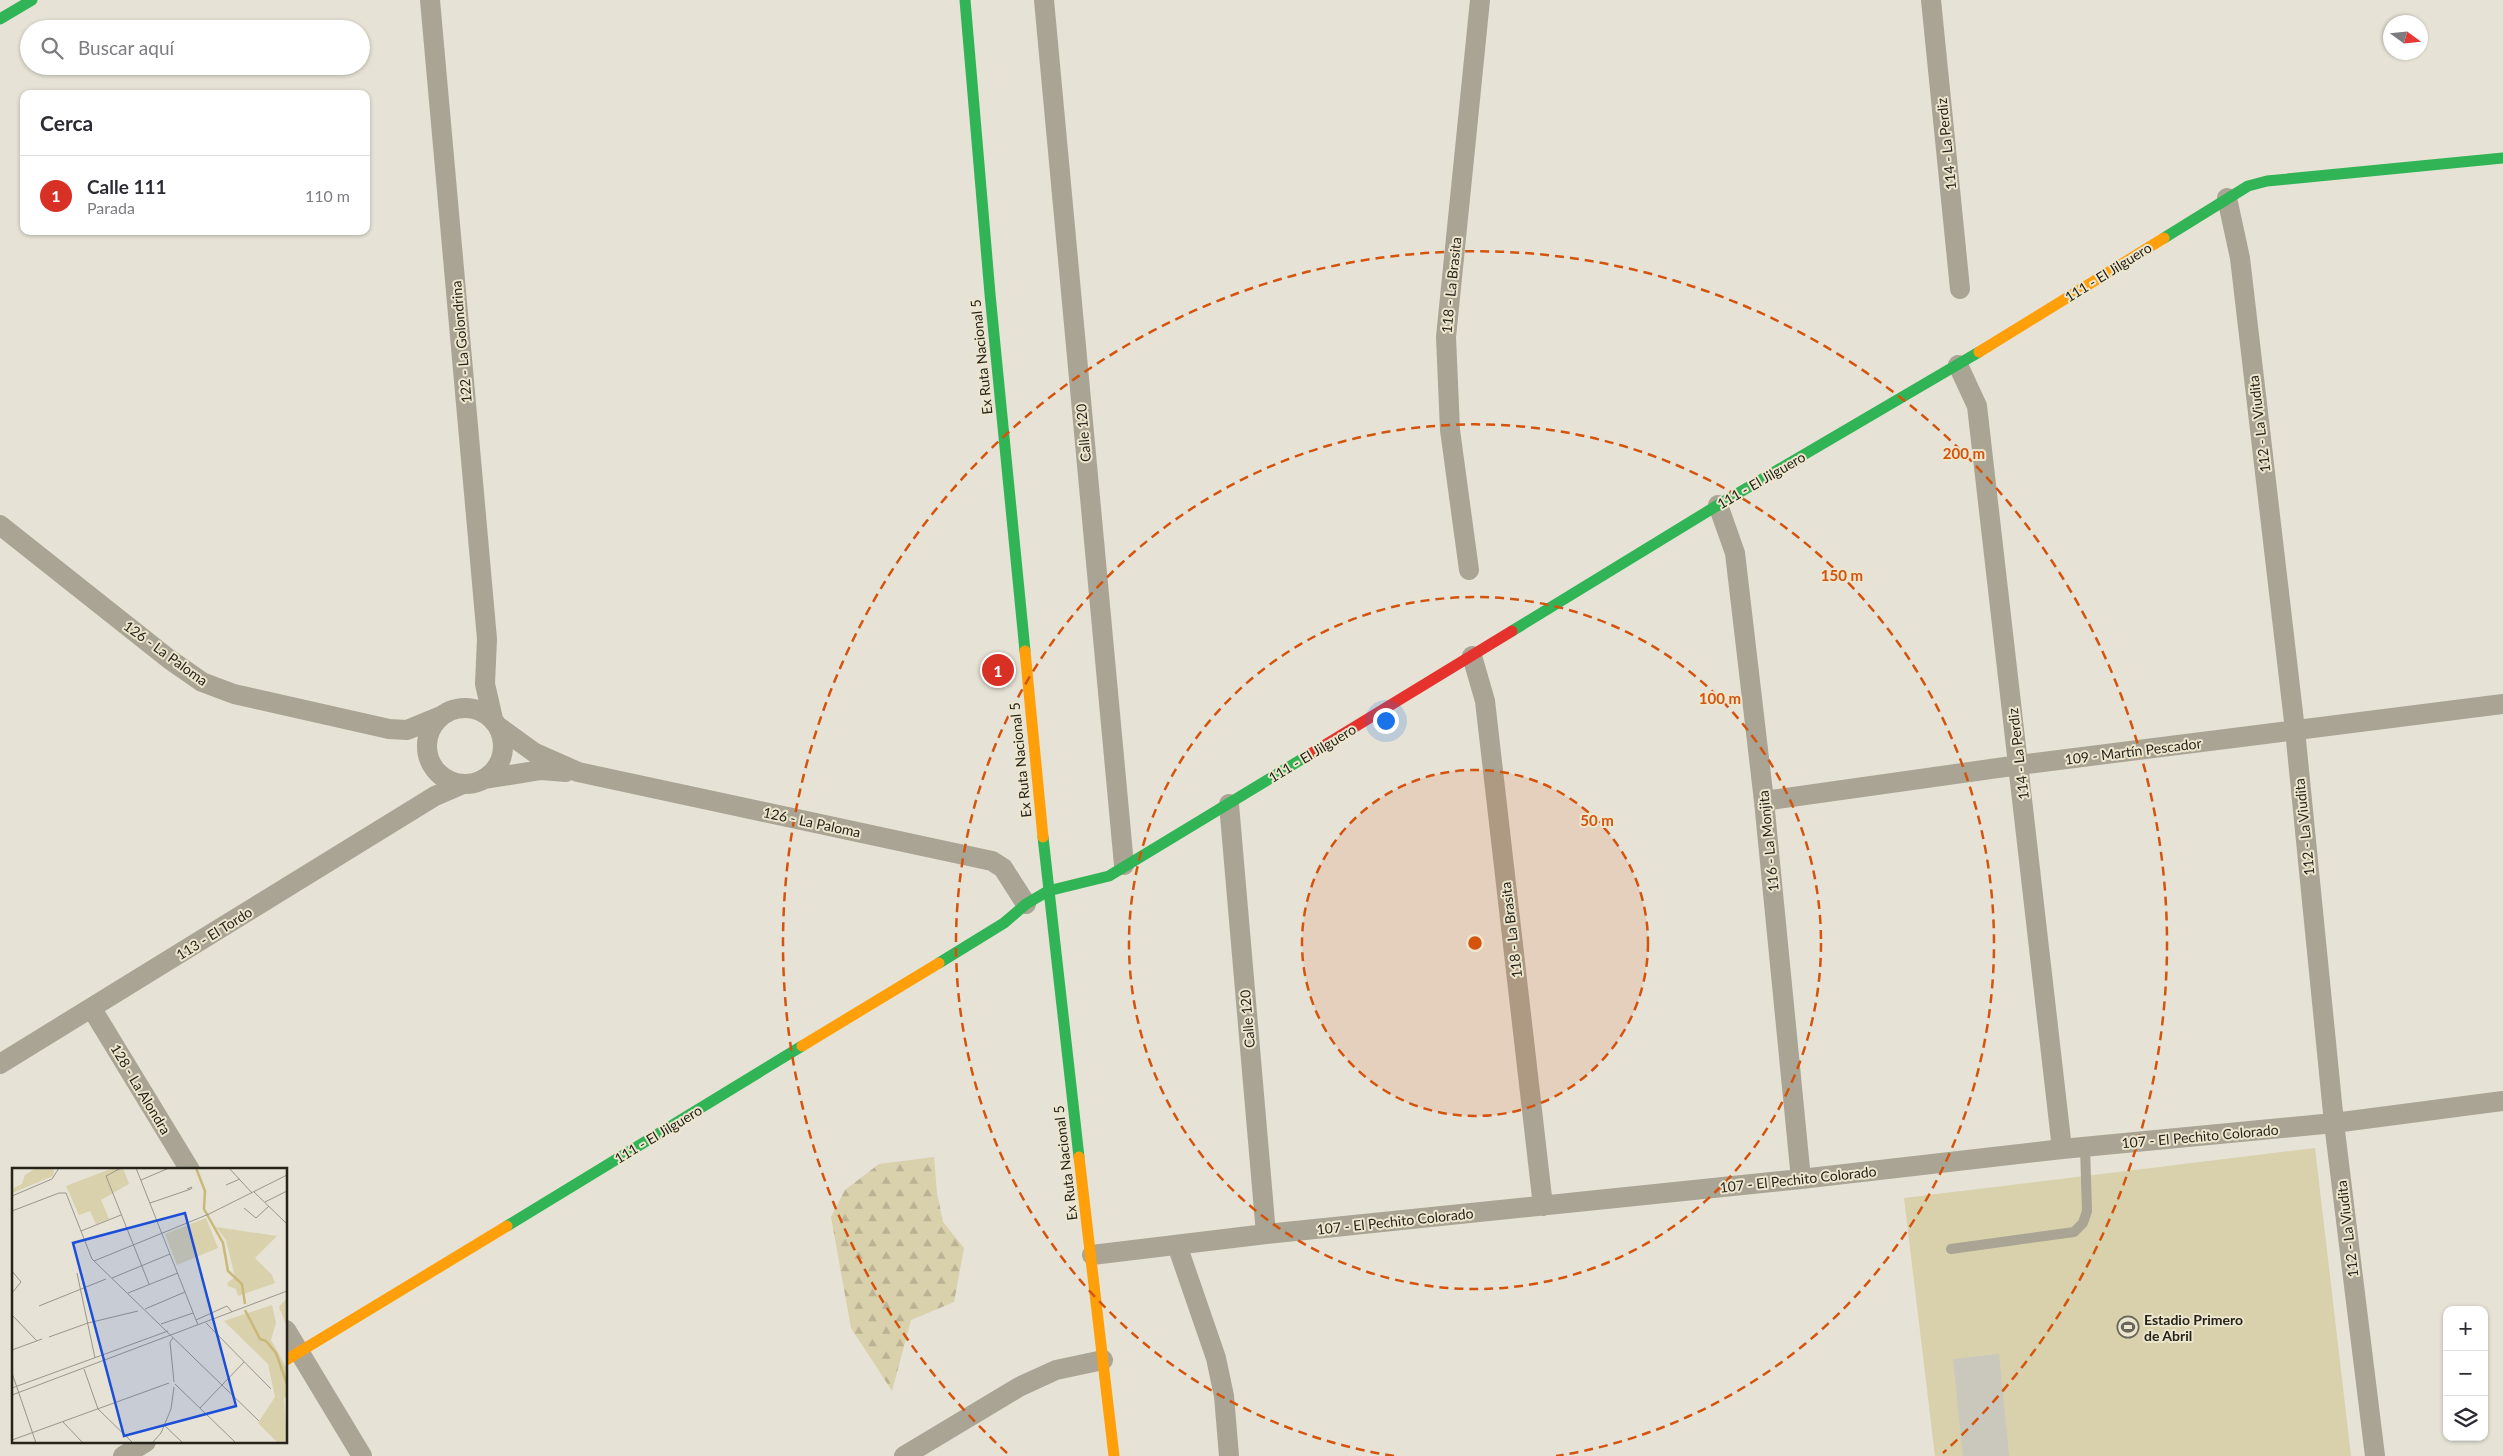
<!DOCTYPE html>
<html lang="es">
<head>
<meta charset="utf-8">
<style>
  body { margin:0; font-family:Lato,sans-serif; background:#f7f7f7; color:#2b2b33 }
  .controls { position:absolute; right:15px; bottom:15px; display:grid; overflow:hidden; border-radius:10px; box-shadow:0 1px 4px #0004 }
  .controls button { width:45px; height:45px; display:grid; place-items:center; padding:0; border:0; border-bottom:1px solid #e1e1e2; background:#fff; color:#2b2b33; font:25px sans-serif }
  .compass { position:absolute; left:2383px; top:15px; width:45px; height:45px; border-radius:50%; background:#fff; box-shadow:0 1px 4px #0004; rotate:105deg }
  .you { position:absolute; left:1385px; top:720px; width:18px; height:18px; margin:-12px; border:4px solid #fff; border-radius:50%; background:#1a73e8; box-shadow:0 0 0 8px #1a73e833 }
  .badge { display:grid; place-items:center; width:32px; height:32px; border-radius:50%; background:#d93025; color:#fff; font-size:16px; font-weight:700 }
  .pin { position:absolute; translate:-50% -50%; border:2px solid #fff; box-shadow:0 1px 5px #0006 }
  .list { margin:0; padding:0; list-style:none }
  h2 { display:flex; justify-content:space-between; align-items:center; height:65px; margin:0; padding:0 20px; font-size:21px }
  h2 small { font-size:16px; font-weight:400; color:#7c7c81 }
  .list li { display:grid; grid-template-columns:32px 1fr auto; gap:15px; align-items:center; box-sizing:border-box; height:80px; padding:0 20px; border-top:1px solid #e1e1e2 }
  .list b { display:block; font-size:19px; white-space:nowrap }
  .list p { margin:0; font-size:16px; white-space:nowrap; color:#7c7c81 }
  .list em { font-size:16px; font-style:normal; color:#7c7c81 }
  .icon { flex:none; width:28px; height:28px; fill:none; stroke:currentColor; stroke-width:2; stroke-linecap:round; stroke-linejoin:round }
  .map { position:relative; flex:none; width:2503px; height:1456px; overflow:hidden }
  .search { position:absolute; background:#fff; box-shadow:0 1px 4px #0004; left:20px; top:20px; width:350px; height:55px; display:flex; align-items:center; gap:12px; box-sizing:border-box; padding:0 18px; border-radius:28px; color:#7c7c81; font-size:19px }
  .panel { position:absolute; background:#fff; box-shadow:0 1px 4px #0004; left:20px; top:90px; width:350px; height:145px; border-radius:10px }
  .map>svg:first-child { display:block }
  .green { fill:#d9d0ac }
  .forest { fill:url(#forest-firs) }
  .building { fill:#cac7bd }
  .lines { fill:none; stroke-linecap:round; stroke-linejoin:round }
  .lane { stroke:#a9a493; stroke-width:10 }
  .street { stroke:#a9a493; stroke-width:20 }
  .fast { stroke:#30b455; stroke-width:11 }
  .slow { stroke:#ff9f0a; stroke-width:11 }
  .jam { stroke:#e5322d; stroke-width:11 }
  .ring { fill:none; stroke:#d4540d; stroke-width:2.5; stroke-dasharray:9 6 }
  .labels { text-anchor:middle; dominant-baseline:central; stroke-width:4; stroke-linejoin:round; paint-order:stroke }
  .street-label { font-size:14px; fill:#25231a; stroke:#ede6ce }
  .poi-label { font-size:14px; font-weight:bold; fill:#25231a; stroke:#ede6ce; text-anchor:start }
  .inset-river { fill:none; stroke:#c9b979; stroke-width:2.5 }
  .inset-road { fill:none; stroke:#99968a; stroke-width:1 }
  .view { fill:#1d4ed8; fill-opacity:0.15; stroke:#1d4ed8; stroke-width:2.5 }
  .inset-edge { fill:none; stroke:#25231a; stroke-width:2.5 }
  .centre { fill:#d4540d; stroke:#ede6ce; stroke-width:2.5 }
  .ring-label { font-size:15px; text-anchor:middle; font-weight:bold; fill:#d4540d; stroke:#ede6ce; stroke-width:4; stroke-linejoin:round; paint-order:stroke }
</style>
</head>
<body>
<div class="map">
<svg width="2503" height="1456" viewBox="0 0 2503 1456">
  <defs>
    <pattern id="forest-firs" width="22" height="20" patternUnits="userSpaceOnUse" patternTransform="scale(1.25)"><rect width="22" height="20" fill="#d9d0ac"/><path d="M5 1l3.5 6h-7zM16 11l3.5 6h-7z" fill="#bab293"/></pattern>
  </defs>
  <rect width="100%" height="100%" fill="#e6e2d5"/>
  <path class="green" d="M2315,1148L2351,1456H1935L1904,1198Z"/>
  <path class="forest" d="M934,1157L937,1193L943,1222L964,1248L954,1302L911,1320L892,1391L851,1328L831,1217L845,1190L879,1164Z"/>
  <path class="building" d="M1999,1354L2009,1456H1963L1953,1359Z"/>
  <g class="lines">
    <path class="lane" d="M1951,1249L2074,1232L2083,1223L2087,1211L2085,1147"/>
    <path class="street" d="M430,0L487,639L485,684L493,719
      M1044,0L1124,865
      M1931,0L1960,289
      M2227,198L2240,258L2295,730L2334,1123L2375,1456
      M1958,365L1977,406L2062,1149
      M1718,505L1735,553L1764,801L1801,1179
      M0,525L169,659L202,682L234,694L389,729L407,730L441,716
      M1469,570L1450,430L1446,337L1480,0
      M1472,656L1485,701L1543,1206
      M427 746a38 38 0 1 1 76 0a38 38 0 1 1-76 0Z
      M499,727L535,753L578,772L992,861L1003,868L1026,904
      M485,779L541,770L566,772
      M1764,801L2019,765L2503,704
      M1229,804L1266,1234
      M92,1009L190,1170
      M0,1064L435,796L463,784
      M1177,1245L1216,1358L1224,1396L1229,1456
      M1092,1255L1266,1234L1801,1179L2062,1149L2334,1123L2503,1101
      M286,1330L362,1456
      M123,1456L146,1442
      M904,1456L1019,1387L1056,1370L1103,1360"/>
    <path class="fast" d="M965,0L990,294L1025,651
      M0,19L32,0
      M2164,238L2248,186L2267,181L2503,158
      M1512,631L1718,505L1979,352
      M1043,837L1079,1157
      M939,963L1004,923L1026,904L1048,891L1109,876L1307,756
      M507,1226L802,1046"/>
    <path class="slow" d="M1979,352L2164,238
      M1025,651L1043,837
      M802,1046L939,963
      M1079,1157L1114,1456
      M286,1360L507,1226"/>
    <path class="jam" d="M1307,756L1512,631"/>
  </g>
  <circle cx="1475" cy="943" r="173" fill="#d4540d" fill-opacity=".12"/>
  <g class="ring">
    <circle cx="1475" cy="943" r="173"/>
    <circle cx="1475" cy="943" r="346"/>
    <path d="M1394 1456A519 519 0 1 1 1556 1456"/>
    <path d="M1007 1453A692 692 0 1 1 1943 1453"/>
  </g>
  <defs>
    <g id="stadium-ring" transform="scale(1.125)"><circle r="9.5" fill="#ede6ce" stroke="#69665b" stroke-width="1.5"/><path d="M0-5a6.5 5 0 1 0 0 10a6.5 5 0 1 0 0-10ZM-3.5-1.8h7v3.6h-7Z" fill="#69665b"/></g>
  </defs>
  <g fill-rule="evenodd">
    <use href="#stadium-ring" x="2128" y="1327"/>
  </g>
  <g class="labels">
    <g class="street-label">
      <text transform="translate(1946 144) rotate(-96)">114 - La Perdiz</text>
      <text transform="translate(2108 272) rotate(-32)">111 - El Jilguero</text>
      <text transform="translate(1451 285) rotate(-84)">118 - La Brasita</text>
      <text transform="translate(461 342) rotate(-95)">122 - La Golondrina</text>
      <text transform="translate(981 357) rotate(-96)">Ex Ruta Nacional 5</text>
      <text transform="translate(2259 424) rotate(-97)">112 - La Viudita</text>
      <text transform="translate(1083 433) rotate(-95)">Calle 120</text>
      <text transform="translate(1761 480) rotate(-30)">111 - El Jilguero</text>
      <text transform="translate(166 653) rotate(36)">126 - La Paloma</text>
      <text transform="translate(2133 751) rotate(-7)">109 - Martín Pescador</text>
      <text transform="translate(1312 753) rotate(-31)">111 - El Jilguero</text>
      <text transform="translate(2018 754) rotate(-97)">114 - La Perdiz</text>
      <text transform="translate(1020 760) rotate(-96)">Ex Ruta Nacional 5</text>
      <text transform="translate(812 822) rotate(12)">126 - La Paloma</text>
      <text transform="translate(2304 827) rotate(-96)">112 - La Viudita</text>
      <text transform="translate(1768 841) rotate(-96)">116 - La Monjita</text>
      <text transform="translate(1511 930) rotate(-97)">118 - La Brasita</text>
      <text transform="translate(214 933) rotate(-32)">113 - El Tordo</text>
      <text transform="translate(1247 1019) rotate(-95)">Calle 120</text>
      <text transform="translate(141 1089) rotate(59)">128 - La Alondra</text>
      <text transform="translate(658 1134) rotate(-31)">111 - El Jilguero</text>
      <text transform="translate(2200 1136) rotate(-5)">107 - El Pechito Colorado</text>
      <text transform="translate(1065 1163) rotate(-97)">Ex Ruta Nacional 5</text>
      <text transform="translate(1798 1179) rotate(-6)">107 - El Pechito Colorado</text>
      <text transform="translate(1395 1221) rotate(-6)">107 - El Pechito Colorado</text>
      <text transform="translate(2347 1229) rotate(-97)">112 - La Viudita</text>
    </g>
    <g class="poi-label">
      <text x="2144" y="1319">Estadio Primero<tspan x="2144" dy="16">de Abril</tspan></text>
    </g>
  </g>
  <g transform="translate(12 1168)">
    <rect width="275" height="275" fill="#e6e2d5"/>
    <path d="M101,0H111L117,16L89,32L97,51L84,56L78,43L67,47L54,18ZM194,50L206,80L165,97L153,66ZM275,130V159L267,139ZM260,137L264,155L259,172L275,201V227L272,231L275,275H266L246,255L263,229L256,196L212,153Z" fill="#d9d0ac"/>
    <path d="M24,0H41L42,3L41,8L0,25V21L10,16L13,7ZM204,59L265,68L243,90L260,107L263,115L226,128L224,121L216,118L215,115L223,109L214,72Z" fill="#d9d0ac"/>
    <path class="inset-river" d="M184,0L193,23L192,41L211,75L216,103L230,116L233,136M233,142L248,171L254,173L264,185L275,216"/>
    <path class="inset-road" d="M109,0L94,8L137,116M124,0L186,157M217,0L240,25M129,12L157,0M214,17L228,11M242,24L274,55M0,28L40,11L47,0M253,34L275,23M138,35L179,21L180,19L175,21M232,40L244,50L257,38M0,43L47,25H54L80,91L247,253M69,63L109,47M82,93L197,46L275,7M0,103L9,114L0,125M65,105L83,190M100,110L158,86M116,125L166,105M27,138L94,111M133,141L173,124M0,147L25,173M184,152L215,138L220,144M194,155L259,221L256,218M149,156L181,145M37,169L76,155L126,143M161,170L158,174L162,214M0,182L30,171M72,201L86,241L121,275M0,205L24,275M163,216L224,275M0,220L156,163M0,227L275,123M188,240L232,194M51,254L71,275M152,257L171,275M0,272L157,215M140,275L149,265L159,241L162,219"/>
    <path class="view" d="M173,45L224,238L112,268L61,75Z"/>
    <rect width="275" height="275" class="inset-edge"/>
  </g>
  <circle cx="1475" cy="943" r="8" class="centre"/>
  <g class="ring-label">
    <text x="1964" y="459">200 m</text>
    <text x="1842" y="581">150 m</text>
    <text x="1720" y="704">100 m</text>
    <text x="1597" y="826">50 m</text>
  </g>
</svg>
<div class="controls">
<button>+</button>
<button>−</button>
<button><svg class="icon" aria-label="layers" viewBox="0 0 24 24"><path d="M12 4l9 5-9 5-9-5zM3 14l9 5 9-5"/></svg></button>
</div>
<svg class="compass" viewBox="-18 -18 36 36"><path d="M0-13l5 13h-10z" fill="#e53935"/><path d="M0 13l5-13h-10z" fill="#7c7c81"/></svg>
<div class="you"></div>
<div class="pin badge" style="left:998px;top:670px">1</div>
<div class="search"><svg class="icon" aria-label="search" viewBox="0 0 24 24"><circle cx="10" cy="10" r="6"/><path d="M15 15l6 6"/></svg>Buscar aquí</div>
<section class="panel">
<h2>Cerca<small></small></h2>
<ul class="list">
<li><span class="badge">1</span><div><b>Calle 111</b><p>Parada</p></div><em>110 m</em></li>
</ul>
</section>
</div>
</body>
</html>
